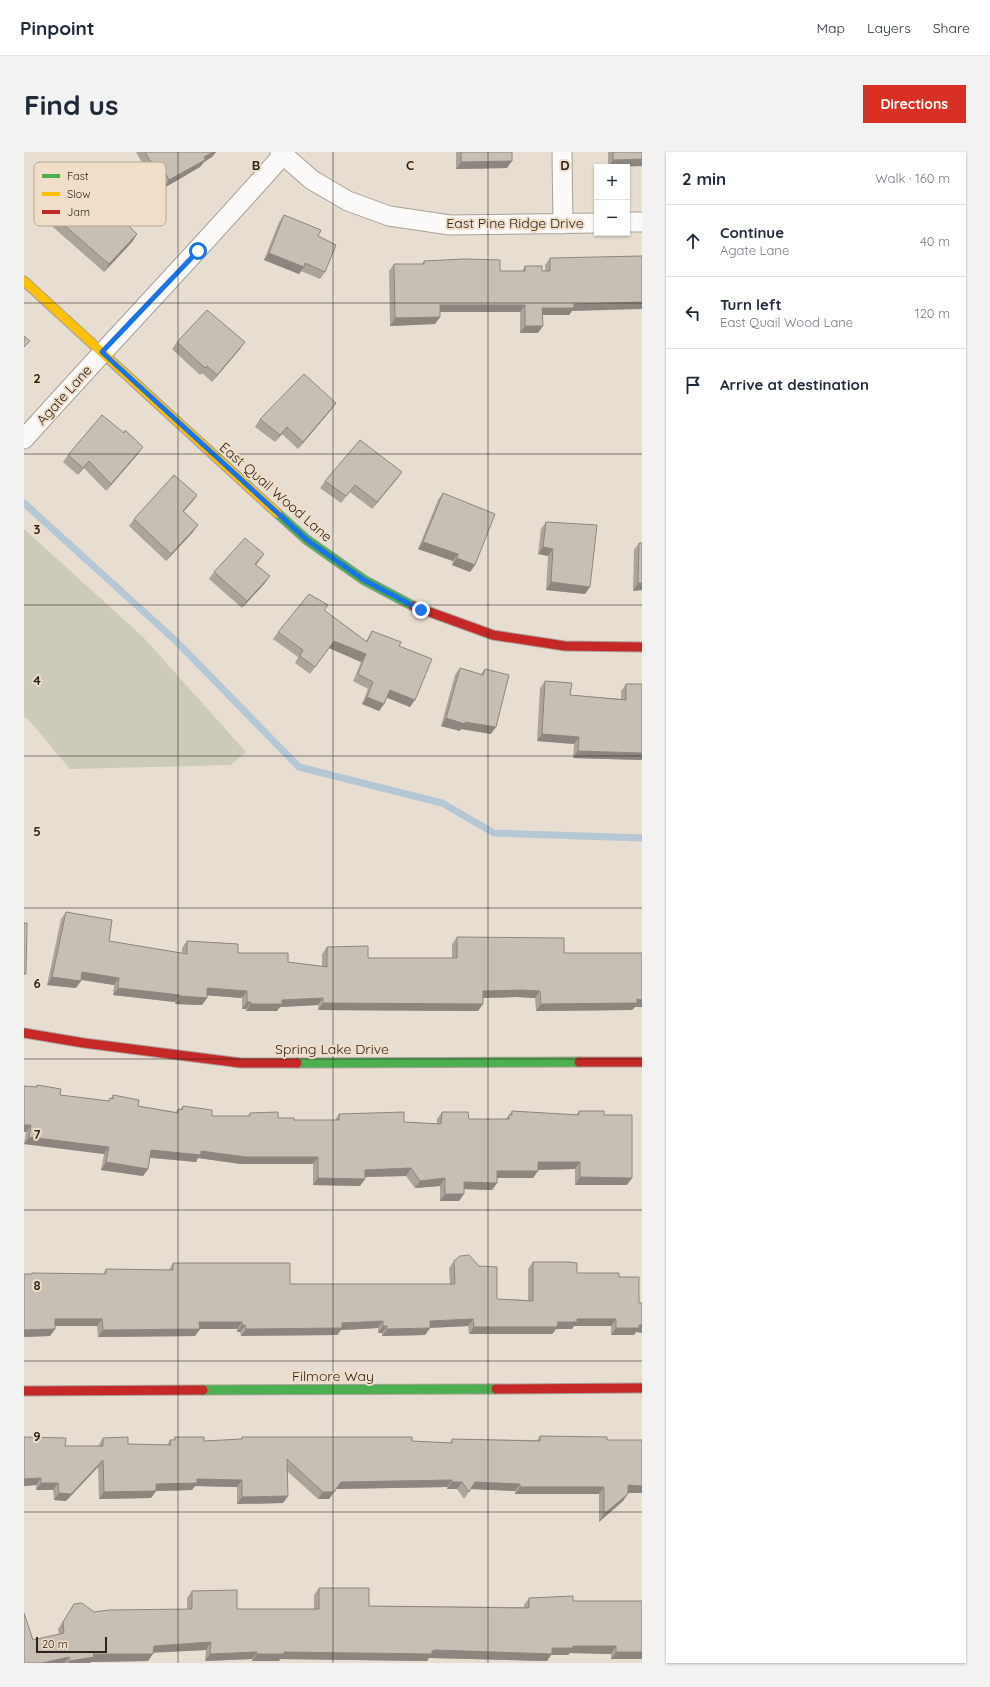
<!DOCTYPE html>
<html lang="en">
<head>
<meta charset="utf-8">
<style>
  body { margin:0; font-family:Quicksand,sans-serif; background:#f2f2f3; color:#1f2937 }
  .controls { position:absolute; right:12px; top:12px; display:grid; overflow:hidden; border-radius:0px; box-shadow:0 1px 3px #0004 }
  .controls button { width:36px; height:36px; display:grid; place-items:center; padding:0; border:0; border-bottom:1px solid #e0e1e3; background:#fff; color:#1f2937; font:20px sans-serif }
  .scale { position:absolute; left:12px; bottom:10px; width:71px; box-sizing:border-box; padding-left:4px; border:2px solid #2a241c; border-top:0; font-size:11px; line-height:14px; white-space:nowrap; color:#2a241c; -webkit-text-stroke:3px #f0dec8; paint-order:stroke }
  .stop { position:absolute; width:12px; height:12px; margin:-9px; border:3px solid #1a73e8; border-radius:50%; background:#fff }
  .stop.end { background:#1a73e8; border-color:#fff; box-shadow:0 1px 4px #0008 }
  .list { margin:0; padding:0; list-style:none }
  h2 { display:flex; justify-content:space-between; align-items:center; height:52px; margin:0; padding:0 16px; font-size:17px }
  h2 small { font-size:13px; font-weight:400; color:#747a83 }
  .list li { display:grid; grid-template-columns:26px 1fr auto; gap:12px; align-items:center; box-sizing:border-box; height:72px; padding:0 16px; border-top:1px solid #e0e1e3 }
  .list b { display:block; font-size:15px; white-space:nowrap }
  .list p { margin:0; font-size:13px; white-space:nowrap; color:#747a83 }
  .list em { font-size:13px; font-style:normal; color:#747a83 }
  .icon { flex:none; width:22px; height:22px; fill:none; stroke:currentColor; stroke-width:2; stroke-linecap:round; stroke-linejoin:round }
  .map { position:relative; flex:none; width:618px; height:1511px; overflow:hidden; border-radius:0px }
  header { display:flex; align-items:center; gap:24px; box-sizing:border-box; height:56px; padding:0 20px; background:#fff; border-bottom:1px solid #e0e1e3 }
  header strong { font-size:19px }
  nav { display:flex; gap:22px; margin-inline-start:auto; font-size:14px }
  .intro { display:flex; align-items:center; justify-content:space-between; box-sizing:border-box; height:96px; padding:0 24px }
  h1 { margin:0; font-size:28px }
  .button { padding:10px 18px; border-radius:0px; background:#d93025; color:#fff; font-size:14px; font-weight:700 }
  main { display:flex; gap:24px; padding:0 24px }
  aside { flex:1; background:#fff; border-radius:0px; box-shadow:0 1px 3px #0004 }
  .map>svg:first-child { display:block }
  .green { fill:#cccab8 }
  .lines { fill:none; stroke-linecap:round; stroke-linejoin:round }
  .stream { stroke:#b5c7d5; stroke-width:7 }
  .street-casing { stroke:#a7a097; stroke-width:21 }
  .fast-casing { stroke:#a7a097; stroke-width:11 }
  .slow-casing { stroke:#a7a097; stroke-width:11 }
  .jam-casing { stroke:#a7a097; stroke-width:11 }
  .street { stroke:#fbfaf8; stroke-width:19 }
  .fast { stroke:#4caf50; stroke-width:9 }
  .slow { stroke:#ffc107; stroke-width:9 }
  .jam { stroke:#c62828; stroke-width:9 }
  .wall { fill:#aca49b }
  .shaded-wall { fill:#8c867e }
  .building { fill:#c8bfb4; stroke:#8c867e }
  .route { stroke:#1a73e8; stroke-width:5 }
  .grid { fill:none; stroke:#2a241c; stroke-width:1; stroke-opacity:0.55 }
  .labels { text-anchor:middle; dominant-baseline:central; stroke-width:4; stroke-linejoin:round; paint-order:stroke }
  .street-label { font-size:14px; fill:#2a241c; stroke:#f0dec8 }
  .key { fill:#f0dec8; stroke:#b5a694; stroke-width:1 }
  .key-label { font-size:11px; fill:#2a241c }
  .grid-label { font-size:13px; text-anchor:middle; font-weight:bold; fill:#2a241c; stroke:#f0dec8; stroke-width:4; stroke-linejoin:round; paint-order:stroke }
</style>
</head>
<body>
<header>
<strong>Pinpoint</strong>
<nav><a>Map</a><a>Layers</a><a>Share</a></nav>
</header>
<div class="intro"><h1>Find us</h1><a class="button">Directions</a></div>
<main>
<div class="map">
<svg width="618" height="1511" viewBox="0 0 618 1511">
  <rect width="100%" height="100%" fill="#e7ddd1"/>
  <path class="green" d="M0,377L119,485L222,600L207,613L46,617L5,568L0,565Z"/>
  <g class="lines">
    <path class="stream" d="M0,351L152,489L275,615L418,651L470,681L618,686"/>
    <g class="street-casing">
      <path id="street" d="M256,0L288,28L324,49L365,64L426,73L573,71
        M538,0L539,72
        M603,70H618
        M0,287C85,192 174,99 258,4"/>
    </g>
    <g class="fast-casing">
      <path id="fast" d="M253,361L283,388L340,428L389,454
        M273,911L555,910
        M179,1238L472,1237"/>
    </g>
    <g class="slow-casing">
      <path id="slow" d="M0,129L253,361"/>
    </g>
    <g class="jam-casing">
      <path id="jam" d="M389,454L469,483L541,494L618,495
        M0,881L60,891L217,911H273
        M555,910H618
        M472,1237L618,1236
        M0,1239L179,1238"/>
    </g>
    <use href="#street" class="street"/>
    <use href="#fast" class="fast"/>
    <use href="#slow" class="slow"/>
    <use href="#jam" class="jam"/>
  </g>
  <path class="wall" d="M112,0H192L188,5L180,10L176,15L140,36L137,29L131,32Z
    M432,0H488L483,16L432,17Z
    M584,0H618V14L584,15Z
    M74,60L113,82L108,90L80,120L21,68L26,61Z
    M260,63L301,120L296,127L277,119L275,122L240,108L255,70Z
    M526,106L548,159L545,163H519L514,181H496V160H416V165L411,172L366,174L365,119L370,112H398L400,109L476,119H498L501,114L518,119H521V113Z
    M153,190H221L216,197L188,230L178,221L176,223L148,197Z
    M312,251L307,258L274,297L258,282L251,290L231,275L236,267Z
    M114,302L82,339L60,316L54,323L39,310L44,303Z
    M378,320L373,327L348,357L326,340L317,351L296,336L301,329Z
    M419,341L451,413L446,420L428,413L429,409L394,397L414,348Z
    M173,343L168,350L159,360L169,380L142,409L105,374L110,367Z
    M522,370L566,435L561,442L522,438L524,404L514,402L517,377Z
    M615,391H618V438L609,439L610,398Z
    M240,402L232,413L241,431L218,456L185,427L190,420Z
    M300,458L342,489L348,479L375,494L386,555L363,545L360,552L355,559L338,552L344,537L329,529L337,510L305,496L286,522L271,511L274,505L249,487L254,480Z
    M436,516L457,522L461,517L467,582L437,577L436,579L417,574L431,523Z
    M521,529L546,543L597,547V539L602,532H618V608L549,606L550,592L513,589L516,536Z
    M42,760L85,789L158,801V796L163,789L214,801L264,810L298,814V802L303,795L344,806H428V792L433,785L540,801H618V855H611L608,858L512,859L511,846L493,845L459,846L454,859L294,858V853L256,855L253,859H222V857H218V846L183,843V846L178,853L151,852V850L89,843L90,833L57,828L52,836L23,833L37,767Z
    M13,933L36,943L84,949L86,946H87L89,943L114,954L152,960L154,957H156L159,954L188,964H224L226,961L254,966L270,968H311L315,962L380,970L413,972V967L418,960L445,967H482L488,959L552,963L555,959L580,963L603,1033H551V1017L514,1018L509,1026H473V1031L468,1038L440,1037L435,1049H416V1034L391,1036L382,1024L341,1025L336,1034L289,1033V1012H217L174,1006L172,1010L126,1006L124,1017L119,1024L77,1018L80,1002L0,992L2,980L12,935Z
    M430,1109L473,1147L504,1148V1117L509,1110L553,1121L595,1125L612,1180L610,1183H587V1174H550L548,1177H532L528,1182H445L444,1174L406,1176L401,1183L358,1184V1181H354V1176L317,1178L313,1183L217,1184L216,1180H213V1177H176L171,1184L74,1185L73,1174H31V1177L26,1184L0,1185V1122H7L8,1121L79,1122L82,1117L145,1118L149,1111L266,1132H426L425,1116Z
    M516,1284L583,1288H618V1341H604L599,1349L575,1370V1342H491V1339L447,1337L440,1347L433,1337H423V1335L368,1336L312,1337L305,1347H294L263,1319L264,1344L259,1351L213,1352V1335L171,1334L168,1338L132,1339L127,1346L75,1347L74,1315L42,1349L30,1348L29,1338H12V1333L0,1334V1285L41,1294H74L79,1286L104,1292L143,1293L146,1288H149L151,1285L180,1289L217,1287L218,1285L388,1289L426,1291L428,1287L513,1288Z
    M295,1436L345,1454L500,1455V1453L505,1446L549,1449H618V1507H587V1502L546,1501L544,1503H527L523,1509L407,1506H405L403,1509L256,1507L255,1509H228V1507L181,1509L182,1498L129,1500L124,1509L67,1510L66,1511H0L9,1488L35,1482L34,1477L50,1452L70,1460L163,1457V1446L168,1439L213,1457H290V1443Z"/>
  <path class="shaded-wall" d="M189,0H192L188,5L180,10L176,15L140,36L145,28L180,5Z
    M618,7V14L584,15L589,8Z
    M488,9L483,16L432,17L437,10Z
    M142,22L137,29L131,32L136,25Z
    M113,82L108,90L80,120L85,112Z
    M245,101L280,115L275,122L240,108Z
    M618,150V157L548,159L545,163H513L518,156L550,152Z
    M416,153H501L496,160H411Z
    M416,165L411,172L366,174L371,166Z
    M501,174H519L514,181H496Z
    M221,190L216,197L188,230L193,223Z
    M312,251L307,258L274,297L279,290Z
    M263,275L258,282L251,290L256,283Z
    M119,295L114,302L82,339L87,332Z
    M65,309L60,316L54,323L59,316Z
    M378,320L373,327L348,357L353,350Z
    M173,343L168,350L154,366L159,359Z
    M174,373L169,380L142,409L147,402Z
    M399,390L434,402L429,409L394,397Z
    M519,395L529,397L524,404L514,402Z
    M240,402L235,409L226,419L231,412Z
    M433,406L451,413L446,420L428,413Z
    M246,424L241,431L218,456L223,449Z
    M527,430L566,435L561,442L522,438Z
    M614,431H618V438L609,439Z
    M310,489L342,502L337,510L305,496Z
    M366,538L391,548L386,555L361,545Z
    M343,545L360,552L355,559L338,552Z
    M422,566L441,570L472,575L467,582L437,577L436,579L417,574Z
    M518,582L555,585L550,592L513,589Z
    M554,599L618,601V608L549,606Z
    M58,820L95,826L90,833L53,827Z
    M28,825L57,829L52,836L23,833Z
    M94,836L156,843L151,850L89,843Z
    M183,836L223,839L218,846L178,843Z
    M498,838L516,839L511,846L493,845L454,846L459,839Z
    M156,844L183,846L178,853L151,852Z
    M299,846L294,853L256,855L253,859H222L227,852L258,848Z
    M613,847L618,848V855H611L608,858L512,859L517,852Z
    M223,850H227L222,857H218Z
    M299,851L459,852L454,859L294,858Z
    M0,973H7L2,980H0Z
    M5,985L85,995L80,1002L0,992Z
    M127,998L177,999L294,1005L289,1012H217L174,1006L172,1010L122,1005Z
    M82,1010L124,1017L119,1024L77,1018Z
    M514,1010H556L551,1017L509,1018Z
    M387,1016L382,1024L336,1025L341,1018Z
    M473,1019H514L509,1026H468Z
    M556,1025L608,1026L603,1033H551Z
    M294,1026L341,1027L336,1034L289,1033Z
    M421,1026L416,1034L391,1036L396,1029Z
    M440,1030L473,1031L468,1038L435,1037Z
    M421,1042H440L435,1049H416Z
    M31,1167H78L73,1174H26Z
    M449,1167L444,1174L401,1176L406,1169Z
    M553,1167H592L587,1174H550L548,1177H532L528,1182H445L450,1175L534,1170Z
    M359,1169L354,1176L317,1178L313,1183L217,1184L222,1177L318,1171Z
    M175,1170H218L213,1177H170Z
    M218,1173H221L216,1180H213Z
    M615,1173H618V1181L612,1180L610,1183H587L592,1176Z
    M359,1174H363L358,1181H354Z
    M406,1176L401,1183L358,1184L363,1177Z
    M31,1177L26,1184L0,1185V1178Z
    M176,1177L171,1184L74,1185L79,1178Z
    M79,1308L74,1315L42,1349L30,1348L35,1341Z
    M17,1326L12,1333L0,1334V1327Z
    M173,1327L218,1328L213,1335L171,1334L168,1338L132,1339L127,1346L75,1347L80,1340Z
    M428,1328L423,1335L312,1337L305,1347H294L299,1340L317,1330Z
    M428,1330H438L433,1337H423Z
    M451,1330L496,1332L491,1339L446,1337Z
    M17,1331H34L29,1338H12Z
    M604,1333L618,1334V1341H599Z
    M496,1335H580L575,1342H491Z
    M604,1342L599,1349L575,1370L580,1362Z
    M264,1344L259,1351L213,1352L218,1345Z
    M187,1490L182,1498L125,1501L130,1494Z
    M549,1494H592L587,1502L546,1501L544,1503H527L523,1509L407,1506H405L403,1509L256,1507L255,1509H228L233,1502L260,1500L408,1499L412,1498L528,1496Z
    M233,1500L228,1507L181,1509L186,1502Z
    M592,1500H618V1507H587Z
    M69,1502H129L124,1509L67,1510L66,1511H44L46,1509Z
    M45,1505L40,1511H18Z"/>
  <path class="building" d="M121,0H189L180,5L181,8L145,28L142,22L136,25Z
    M437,0H488V9L437,10Z
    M589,0H618V7L589,8Z
    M48,36L74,60L82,52L113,82L85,112L26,61Z
    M260,63L297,78L294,84L312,93L301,120L281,111L280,115L245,101Z
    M618,104V150L550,152V156H518L519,174H501V153H416V165L371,166L370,112H400V109L440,107L476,108V119H501V114H518V119H526V106Z
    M183,158L221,190L193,223L183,214L181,216L153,190Z
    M0,184L6,189L0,195Z
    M280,222L312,251L279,290L263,275L256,283L236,267Z
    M78,263L100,281L101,278L119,295L87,332L65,309L59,316L44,303Z
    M336,288L378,320L353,350L331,333L322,344L301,329Z
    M150,323L173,343L159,359L174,373L147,402L110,367Z
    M419,341L471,362L451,413L433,406L434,402L399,390Z
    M522,370L573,373L566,435L527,430L529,397L519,395Z
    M221,386L240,402L231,412L246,424L223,449L190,420Z
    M615,391H618V431H614Z
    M285,442L304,453L300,458L343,490L348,479L377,490L375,494L408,507L391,548L366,538L360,552L343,545L349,530L334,522L342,502L310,489L291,515L276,504L279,498L254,480Z
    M436,516L459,523L461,517L485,523L472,575L441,570V572L422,566Z
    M521,529L548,531L546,543L602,548V532H618V601L554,599L555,585L518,582Z
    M42,760L88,768L85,789L163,802V789L214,792V801H264V810L303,815V795L344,794V806H433V785L540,786V801H618V848L613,847V851L517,852L516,839L498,838L459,839V852L299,851V846L258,848V852H227V850H223V839L183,836V846L156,844V843L94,836L95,826L58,820L57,829L28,825Z
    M0,771H3L2,822H0Z
    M13,933L37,937L36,943L85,949L86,946L89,947V943L115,948L114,954L154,961V957L158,958L159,954L188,958V964H226V961L254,960V966H270V968H315V962L380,960V970L417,972L418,960H444L445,967H485V963H488V959L555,963V959H580V963H608V1026L556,1025V1010H514V1019H473V1031L440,1030V1042H421V1026L396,1029L387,1016L341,1018V1027L294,1026V1005H222L177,999V1003L127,998L124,1017L82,1010L85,995L5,985L7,973H0V934L13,935Z
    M445,1103L455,1114L473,1115V1147L509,1149V1110H545L553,1111V1121H595V1125H615V1151H618V1173H615V1176H592V1167H553V1170H534L533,1175H450L449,1167L406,1169V1176L363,1177V1174H359V1169L318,1171V1176L222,1177L221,1173H218V1170H175L176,1177L79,1178L78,1167H31V1177L0,1178V1122H8V1121L82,1122V1117L149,1118V1111H266V1132H431L430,1109L436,1104Z
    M516,1284L583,1285V1288H618V1334L604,1333V1342L580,1362V1335H496V1332L451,1330L445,1340L438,1330H428V1328L373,1329L317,1330L310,1340H299L263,1307L264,1344L218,1345V1328L173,1327V1331L132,1332V1339L80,1340L79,1308L47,1342L35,1341L34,1331H17V1326L0,1327V1285L42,1286L41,1294H79V1286L104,1285V1292L147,1293L146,1288H151V1285H180V1289L218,1287V1285H388V1289L428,1291V1287L516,1289Z
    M295,1436H345V1454L505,1456V1446L549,1444V1449H618V1500H592V1494H549V1496H528V1502L412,1498L408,1499V1502L260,1500V1502H233V1500L186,1502L187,1490L130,1494L129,1502H69L70,1505L46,1509L45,1505L18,1511H0V1461L9,1488L40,1481L39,1470L50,1452L58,1451L70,1460L85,1458L168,1457V1439L213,1438V1457H295Z"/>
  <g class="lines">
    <path class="route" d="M174,99L78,200L283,388L340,428L397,458"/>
  </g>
  <path class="grid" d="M154,0V1511M309,0V1511M464,0V1511M0,151H618M0,302H618M0,453H618M0,604H618M0,756H618M0,907H618M0,1058H618M0,1209H618M0,1360H618"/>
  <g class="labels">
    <g class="street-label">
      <text x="491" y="71">East Pine Ridge Drive</text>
      <text transform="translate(40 243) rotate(-48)">Agate Lane</text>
      <text transform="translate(252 340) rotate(41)">East Quail Wood Lane</text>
      <text x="308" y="897">Spring Lake Drive</text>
      <text x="309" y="1224">Filmore Way</text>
    </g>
  </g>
  <rect x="10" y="10" width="132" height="64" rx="6" class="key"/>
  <rect x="18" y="22" width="18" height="4" fill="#4caf50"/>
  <rect x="18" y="40" width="18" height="4" fill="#ffc107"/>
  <rect x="18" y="58" width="18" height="4" fill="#c62828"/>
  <g class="key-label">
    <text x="43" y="28">Fast</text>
    <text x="43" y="46">Slow</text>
    <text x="43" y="64">Jam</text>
  </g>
  <g class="grid-label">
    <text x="232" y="18">B</text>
    <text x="386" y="18">C</text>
    <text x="541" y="18">D</text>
    <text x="13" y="231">2</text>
    <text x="13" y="382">3</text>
    <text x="13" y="533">4</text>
    <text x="13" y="684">5</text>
    <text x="13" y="836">6</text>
    <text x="13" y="987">7</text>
    <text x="13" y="1138">8</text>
    <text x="13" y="1289">9</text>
  </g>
</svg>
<div class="controls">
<button>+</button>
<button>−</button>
</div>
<div class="scale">20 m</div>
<div class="stop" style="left:174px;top:99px"></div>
<div class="stop end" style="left:397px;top:458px"></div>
</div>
<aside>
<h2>2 min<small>Walk · 160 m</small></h2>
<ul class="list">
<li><svg class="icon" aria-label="ahead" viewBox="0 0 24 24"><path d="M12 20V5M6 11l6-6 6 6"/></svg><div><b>Continue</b><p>Agate Lane</p></div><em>40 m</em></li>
<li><svg class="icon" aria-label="left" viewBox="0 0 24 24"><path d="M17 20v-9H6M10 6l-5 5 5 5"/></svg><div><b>Turn left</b><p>East Quail Wood Lane</p></div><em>120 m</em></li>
<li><svg class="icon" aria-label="arrive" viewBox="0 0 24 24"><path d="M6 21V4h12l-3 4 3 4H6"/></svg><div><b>Arrive at destination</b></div></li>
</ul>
</aside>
</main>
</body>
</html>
